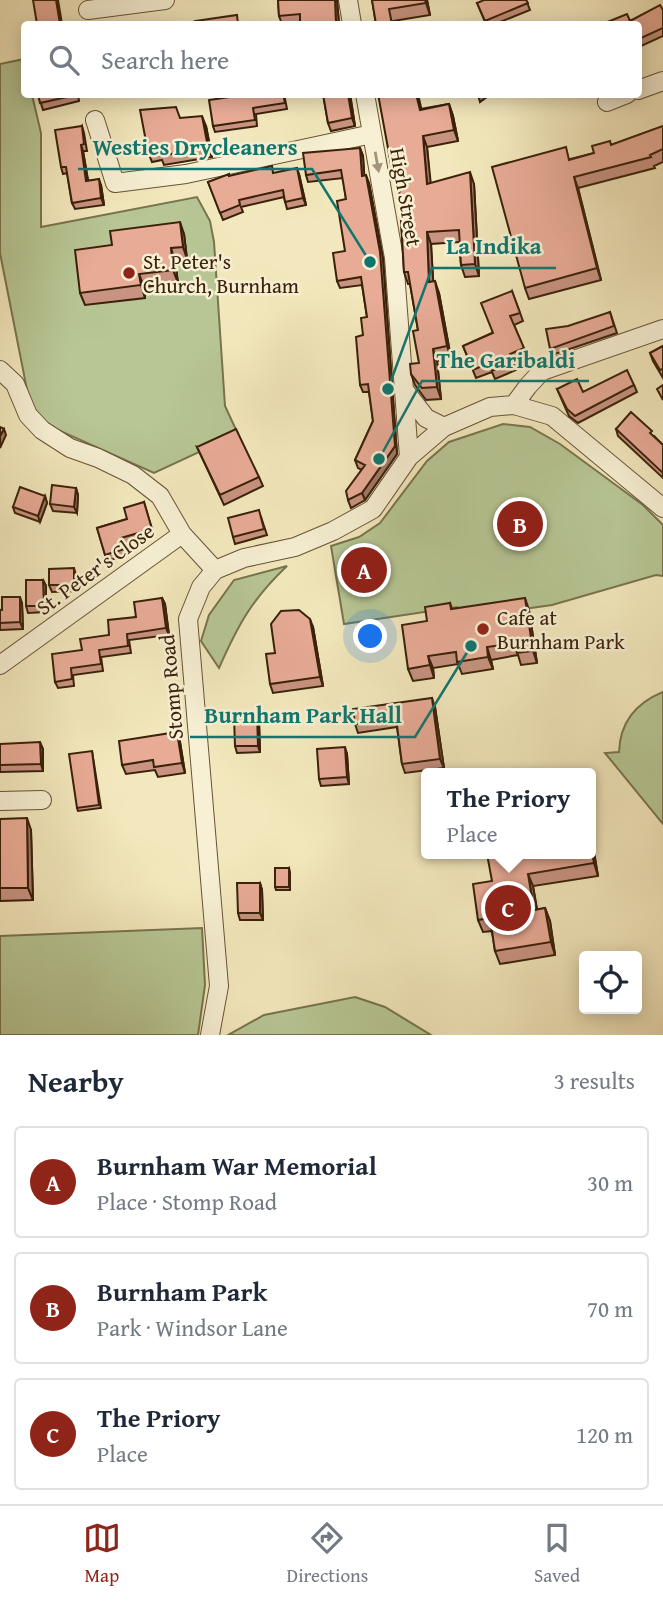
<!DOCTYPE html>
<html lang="en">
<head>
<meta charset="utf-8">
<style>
  body { margin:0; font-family:"Gentium Book Plus",serif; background:#f6f6f7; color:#1f2937 }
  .controls { position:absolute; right:21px; bottom:21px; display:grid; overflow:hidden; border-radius:7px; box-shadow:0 4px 18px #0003 }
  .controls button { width:63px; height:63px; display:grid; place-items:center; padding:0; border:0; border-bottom:2px solid #e0e1e3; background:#fff; color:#1f2937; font:35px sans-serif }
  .you { position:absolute; left:371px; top:637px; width:24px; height:24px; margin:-18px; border:5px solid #fff; border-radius:50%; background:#1a73e8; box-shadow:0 0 0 10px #1a73e833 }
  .badge { display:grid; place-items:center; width:46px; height:46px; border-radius:50%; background:#8f2418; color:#fff; font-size:23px; font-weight:700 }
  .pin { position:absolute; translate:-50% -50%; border:4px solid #fff; box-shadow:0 2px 7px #0006 }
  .popup { position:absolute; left:421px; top:768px; width:175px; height:91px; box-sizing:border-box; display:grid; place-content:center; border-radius:7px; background:#fff; filter:drop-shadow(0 2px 5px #0005); font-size:23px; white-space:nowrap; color:#747a83 }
  .popup b { font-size:26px; color:#1f2937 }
  .popup::after { content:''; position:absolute; left:50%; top:100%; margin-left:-14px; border:14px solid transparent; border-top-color:#fff }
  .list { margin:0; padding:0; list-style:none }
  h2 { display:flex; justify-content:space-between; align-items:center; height:91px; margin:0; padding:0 28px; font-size:30px }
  h2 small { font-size:23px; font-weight:400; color:#747a83 }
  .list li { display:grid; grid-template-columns:46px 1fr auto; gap:21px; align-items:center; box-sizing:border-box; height:112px; margin:0 14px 14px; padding:0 14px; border:2px solid #e0e1e3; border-radius:7px }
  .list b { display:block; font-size:26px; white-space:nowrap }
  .list p { margin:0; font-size:23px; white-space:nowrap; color:#747a83 }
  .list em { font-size:23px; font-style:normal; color:#747a83 }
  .icon { flex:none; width:38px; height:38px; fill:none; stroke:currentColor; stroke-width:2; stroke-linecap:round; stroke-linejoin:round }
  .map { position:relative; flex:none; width:663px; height:1035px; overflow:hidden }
  .search { position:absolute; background:#fff; box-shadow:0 4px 18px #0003; left:21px; right:21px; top:21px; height:77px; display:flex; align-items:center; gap:18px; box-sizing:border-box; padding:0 24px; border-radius:7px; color:#747a83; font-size:26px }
  .sheet { height:469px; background:#fff }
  nav { display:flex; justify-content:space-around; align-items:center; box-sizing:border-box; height:98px; border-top:2px solid #e0e1e3; background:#fff; font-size:19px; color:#747a83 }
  nav a { display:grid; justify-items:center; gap:4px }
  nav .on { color:#8f2418 }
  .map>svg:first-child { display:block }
  .green { fill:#b7c694; stroke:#78744e; stroke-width:2 }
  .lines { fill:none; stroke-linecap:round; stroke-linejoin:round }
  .minor-casing { stroke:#685336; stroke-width:20 }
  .minor { stroke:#f7f0d4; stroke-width:18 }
  .wall { fill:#c89381; stroke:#3a2109; stroke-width:2 }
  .shaded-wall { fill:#a27869; stroke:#3a2109; stroke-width:2 }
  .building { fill:#e8ab96; stroke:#3a2109; stroke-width:2 }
  .oneway { fill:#a29379 }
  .poi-dot { fill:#8f2418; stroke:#f7f0d4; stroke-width:2.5 }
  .labels { text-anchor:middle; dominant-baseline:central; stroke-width:5; stroke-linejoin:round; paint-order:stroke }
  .street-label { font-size:21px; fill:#3a2109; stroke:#f7f0d4 }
  .poi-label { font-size:21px; fill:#3a2109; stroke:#f7f0d4; text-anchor:start }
  .leader { fill:none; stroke:#0f766e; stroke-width:2.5 }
  .callout-dot { fill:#0f766e; stroke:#f7f0d4; stroke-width:2.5 }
  .callout-label { font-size:23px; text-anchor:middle; font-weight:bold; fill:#0f766e; stroke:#f7f0d4; stroke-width:5; stroke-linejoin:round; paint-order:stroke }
</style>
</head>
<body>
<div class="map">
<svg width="663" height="1035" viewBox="0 0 663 1035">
  <rect width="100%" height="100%" fill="#f3e8bd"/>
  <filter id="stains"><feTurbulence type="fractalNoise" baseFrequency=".00286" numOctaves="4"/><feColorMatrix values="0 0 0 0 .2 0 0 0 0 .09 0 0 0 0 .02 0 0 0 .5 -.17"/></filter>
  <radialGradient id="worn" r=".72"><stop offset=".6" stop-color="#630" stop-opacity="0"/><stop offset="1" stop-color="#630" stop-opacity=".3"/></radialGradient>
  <path class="green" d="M24,59V94L32,95L41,133V227L197,197L210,221L214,242L225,406L238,434L154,473L49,426L37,414L28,395L0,253V64Z
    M503,424L530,427L560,444L643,505L663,525V576L656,575L552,605L460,618L457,607L344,624L331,546L359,537L380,523L427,461L449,442Z
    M287,566C252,599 238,625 219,668L201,641L209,615L234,580Z
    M663,692V824L605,753L619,752C620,722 636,703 663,692Z
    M202,928L205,985L198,1035H0V936Z
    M355,997L385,1007L431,1035H228L264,1015Z"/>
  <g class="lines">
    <g class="minor-casing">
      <path id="minor" d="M348,0L352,24
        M88,10L165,0
        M638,90L663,81
        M365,94L394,258L409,457
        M607,102L627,94
        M95,120L115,183L186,174L372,134
        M0,370L15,384L28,415L42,430L70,448L98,458L133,475L160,496L182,534L215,570
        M405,391L426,418L444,427
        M514,405L528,386L542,371L663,329
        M0,665L182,534
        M0,801L42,800
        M210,1035L219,986L188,619L201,587L215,570L244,558L295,547L333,531L373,509L409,457L444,427L490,407L514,405L552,416L663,508"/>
    </g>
    <use href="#minor" class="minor"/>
  </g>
  <path class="wall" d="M278,0H337L339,24H300V22L282,24L279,16Z
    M372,0H427L430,15L393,21L394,24H376Z
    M526,0L530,10L495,24H486L477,3Z
    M663,10V36L639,47V24L630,21Z
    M38,94H78L79,101L43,110Z
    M284,94L287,109L256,114L257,126L215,132L213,126Z
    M323,94H350L355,126L331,131L328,123Z
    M449,104L453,116L458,141L427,147L430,183L474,184L479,276L465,277L461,265L459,242L431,244L433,282L439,293L451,358L437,361L441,399L426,400L415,385L411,374L419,363L418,330L410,284H408L404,272L399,181L396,182L392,170L421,109Z
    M180,118L206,126L212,157L164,165L162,160L152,162L148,152Z
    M82,126L84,133L87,151H83L88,180L101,185L104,205L75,209L72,203L67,173L63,174L61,167Z
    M663,126V162L654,166L655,168L578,188L601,280L529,299L525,288L570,159L594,153L611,145Z
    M360,148L363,156L364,176L369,183L383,259L397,454L365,500L351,508L348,500L362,470L358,468L355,460L373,421L369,392H363L360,385L363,335L367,317L362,285L340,288L337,281L345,251L346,199L343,178L308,182L306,175Z
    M274,173L299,174L306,205L287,209L284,197L241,207L243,212L223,220L208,182L229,176Z
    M184,234L187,259L175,261L178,283L144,287L145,298L85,305L80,293L112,245Z
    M512,291L523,321L514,325L527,356L514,363L516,370L495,379L492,372L476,378L463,346L492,333Z
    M610,312L617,333L552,355L550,349Z
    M663,346V378L653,361L650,353Z
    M634,385L637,392L578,423L569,416L557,389L583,392Z
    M616,429L654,436L663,445V478L618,436Z
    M197,447L259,477L263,486L224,505Z
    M76,488L78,495L77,513L53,511L50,504Z
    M45,496L47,503L40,522L15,513L13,507Z
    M144,502L154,536L124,545L127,555L107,561L97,528L127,519Z
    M261,517L267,535L235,544L233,537Z
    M76,575L77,591L52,592L49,585Z
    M43,580L46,586V612L28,613L26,606Z
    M162,598L165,604L169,635L129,640L131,653L101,657L103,671L73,675L74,686L58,688L55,682L82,650L109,635Z
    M22,603L23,629L0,630V610Z
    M450,603L452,609L529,610L537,663L521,665L518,655L491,660L493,669L462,674L458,664L433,668L434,678L413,681L408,669L427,621Z
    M313,627L323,686L273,693L270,684L275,653Z
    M435,707L444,768L405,773L402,764L397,727L358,733L355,724Z
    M259,721L260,752L237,753L235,746Z
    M177,732L180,742L185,773L158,777L155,770L126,774L122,765Z
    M0,744L43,749V771L0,772Z
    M92,751L101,808L78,811L77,808Z
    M347,754L349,784L321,786L319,779Z
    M0,819L31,830L33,900L0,901Z
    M590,831L598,876L533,886L537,910L545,908L550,921L555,955L500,964L495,951L492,931L483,932L478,920L492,881L590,854Z
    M289,868L290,872V890H276L275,887Z
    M260,883L262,890L263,920H240L238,913Z"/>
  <path class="shaded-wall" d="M56,0H58L62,24H60Z
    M335,0H337L339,24H336Z
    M425,0H427L430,15Z
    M348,94H350L355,126L352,118Z
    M416,94H418L424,121L420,110Z
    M479,94H491L480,102L478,95Z
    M449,104L453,116L458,141L454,130Z
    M202,116L206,126L212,157L208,147Z
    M423,136L427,147L432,195L427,184Z
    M81,145L83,151L89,187L86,181Z
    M360,148L363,156L365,184L362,176Z
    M297,168L299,174L306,205L303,198Z
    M470,172L474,184L479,276L475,264Z
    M366,175L369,183L383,259L397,454L365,500L362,493L395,446Z
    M574,177L578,188L601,280L597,268Z
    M99,179L101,185L104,205L101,198Z
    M180,222L184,234L187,259L183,247Z
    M427,232L431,244L434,294L429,282Z
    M171,248L175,261L178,283L173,270Z
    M139,274L144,287L145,298L141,285Z
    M435,281L439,293L451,358L447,346Z
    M433,349L437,361L441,399L437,387Z
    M4,429L6,435L0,448V436Z
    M76,488L78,495L77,513L74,507Z
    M45,496L47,503L40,522L38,516Z
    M74,568L76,575L77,591L74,585Z
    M43,580L46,586V612L44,606Z
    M20,597L22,603L23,629L20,622Z
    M162,598L165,604L169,635L166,628Z
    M525,598L529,610L537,663L533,651Z
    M310,619L313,627L323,686L320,677Z
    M487,647L491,660L493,669L488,657Z
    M428,656L433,668L434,678L430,665Z
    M432,698L435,707L444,768L440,759Z
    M257,715L259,721L260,752L258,746Z
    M177,732L180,742L185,773L182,763Z
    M40,742L43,749V771L41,764Z
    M345,747L347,754L349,784L347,777Z
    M27,818L31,830L33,900L28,888Z
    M590,831L591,833L598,876L594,863L590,843Z
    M528,874L533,886L539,922L534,910Z
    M260,883L262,890L263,920L260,913Z
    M545,908L550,921L555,955L551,942Z"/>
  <path class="building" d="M33,0H56L60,24H37Z
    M278,0H335L336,24H300V14L279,16Z
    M372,0H425L426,3L389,9L392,24H376Z
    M484,0H526L528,3L485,21L477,3Z
    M660,5L663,10V28L639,39V24H605V23L627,14L630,21Z
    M237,15L238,24H196L195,21Z
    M38,94H76V95L40,103Z
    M250,94H283L285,103L253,108L255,120L213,126L209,100Z
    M323,94H348L352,118L328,123Z
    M378,94H416L420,110L449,104L454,130L423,136L427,184L470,172L475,264L461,265L459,230L427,232L429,282L435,281L447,346L433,349L437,387L422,388L411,374L410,364L419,363L413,331L418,330L408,272H404L398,169L392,170Z
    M176,107L180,118L202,116L208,147L160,156L159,150L148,152L140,110Z
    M82,126L84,144L81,145L86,181L99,179L101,198L72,203L66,167H61L55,130Z
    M663,126V149L650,155L651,157L574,177L597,268L525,288L492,167L566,147L569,160L594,153L592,146L610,141L611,145Z
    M360,148L362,176L366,175L380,252L395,446L362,493L348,500L346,491L365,465L355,460L373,421L368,384L360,385L356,337L363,335L361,318L367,317L361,277L337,281L333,253L345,251L337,201L346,199L341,170L306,175L303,153Z
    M272,166L273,173L297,168L303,198L285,202L283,190L239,200L240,205L220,213L208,182L229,174V176Z
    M180,222L183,247L171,248L173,270L139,274L141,285L80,293L75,250L112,245L110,231Z
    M512,291L520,313L510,316L524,348L510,354L513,362L492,371L489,363L473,370L463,346L493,333L481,303Z
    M610,312L614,326L550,349L546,329L568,326Z
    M663,346V369L660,370L650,353Z
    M627,370L634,385L575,416L567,409L557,389L577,379L583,392Z
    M663,385V400L657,389Z
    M631,412L652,431L650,433L663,445V473L616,429Z
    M0,427L4,429L0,436Z
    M236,429L259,477L220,495L197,447Z
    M52,485L76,488L74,507L50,504Z
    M20,487L45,496L38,516L13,507Z
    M144,502L152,529L121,538L124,549L105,555L97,528L127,519L124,508Z
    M259,510L264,529L233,537L228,518Z
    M74,568V585H49V569Z
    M26,580H43L44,606H26Z
    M2,597H20V622L0,623V610H2Z
    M162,598L166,628L127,634L128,646L99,650L101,664L71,668L72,679L55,682L52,654L82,650L80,639L109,635L108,620L136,617L134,602Z
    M525,598L533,651L517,653L515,643L487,647L488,657L457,662L456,652L428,656L430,665L408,669L402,625L427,621L425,607L450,603L451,609Z
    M299,610L310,619L320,677L270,684L266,654L275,653L271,624L281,611Z
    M432,698L440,759L402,764L396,718L355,724L353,709Z
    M257,715L258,746H235L234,716Z
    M177,732L182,763L154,767L153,760L122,765L119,741Z
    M40,742L41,764L0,765V744Z
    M345,747L347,777L319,779L317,749Z
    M92,751L99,805L77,808L69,754Z
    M27,818L28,888H0V819Z
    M590,843L594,863L528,874L534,910L545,908L551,942L495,951L490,918L478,920L473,884L492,881L487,854H590Z
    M275,868H289V887H275Z
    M237,883H260V913H238Z"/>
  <defs><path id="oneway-solid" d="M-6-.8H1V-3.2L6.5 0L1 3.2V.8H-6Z" transform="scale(1.75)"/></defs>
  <use class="oneway" href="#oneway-solid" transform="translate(377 162) rotate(80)"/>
  <g class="poi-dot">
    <circle cx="129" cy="273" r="7"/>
    <circle cx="483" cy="629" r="7"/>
  </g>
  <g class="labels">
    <g class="street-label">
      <text transform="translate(406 197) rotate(80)">High Street</text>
      <text transform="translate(95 569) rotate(-36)">St. Peter's Close</text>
      <text transform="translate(171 687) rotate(-95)">Stomp Road</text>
    </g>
    <g class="poi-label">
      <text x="143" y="261">St. Peter's<tspan x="143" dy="24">Church, Burnham</tspan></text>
      <text x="497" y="617">Cafe at<tspan x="497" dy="24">Burnham Park</tspan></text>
    </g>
  </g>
  <path class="leader" d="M370 262L312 169H78M388 389L432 268H556M379 459L422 381H589M471 646L415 737H190"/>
  <g class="callout-dot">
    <circle cx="370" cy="262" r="7"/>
    <circle cx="388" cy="389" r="7"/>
    <circle cx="379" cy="459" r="7"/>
    <circle cx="471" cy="646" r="7"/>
  </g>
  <g class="callout-label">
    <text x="195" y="155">Westies Drycleaners</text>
    <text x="494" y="254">La Indika</text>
    <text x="506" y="368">The Garibaldi</text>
    <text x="303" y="723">Burnham Park Hall</text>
  </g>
  <rect width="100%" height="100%" filter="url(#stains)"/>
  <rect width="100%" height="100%" fill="url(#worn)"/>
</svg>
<div class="controls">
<button><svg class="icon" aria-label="locate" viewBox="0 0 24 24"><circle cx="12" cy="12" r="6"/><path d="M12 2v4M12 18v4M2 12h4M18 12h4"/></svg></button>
</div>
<div class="you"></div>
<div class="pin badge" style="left:364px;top:570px">A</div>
<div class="pin badge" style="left:520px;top:524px">B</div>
<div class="pin badge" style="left:508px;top:908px">C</div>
<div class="popup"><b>The Priory</b>Place</div>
<div class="search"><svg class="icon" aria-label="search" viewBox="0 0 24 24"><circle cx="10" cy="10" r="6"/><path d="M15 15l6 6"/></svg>Search here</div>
</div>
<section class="sheet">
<h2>Nearby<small>3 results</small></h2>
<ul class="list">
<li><span class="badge">A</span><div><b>Burnham War Memorial</b><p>Place · Stomp Road</p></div><em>30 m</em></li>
<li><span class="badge">B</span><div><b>Burnham Park</b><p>Park · Windsor Lane</p></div><em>70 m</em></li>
<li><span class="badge">C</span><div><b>The Priory</b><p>Place</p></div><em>120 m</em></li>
</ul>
</section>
<nav>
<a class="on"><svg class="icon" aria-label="map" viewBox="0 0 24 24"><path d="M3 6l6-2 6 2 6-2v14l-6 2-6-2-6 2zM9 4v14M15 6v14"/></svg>Map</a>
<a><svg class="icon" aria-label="directions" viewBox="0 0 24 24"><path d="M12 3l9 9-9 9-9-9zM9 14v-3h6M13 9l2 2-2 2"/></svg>Directions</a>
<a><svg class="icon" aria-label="saved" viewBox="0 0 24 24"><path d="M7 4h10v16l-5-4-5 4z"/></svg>Saved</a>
</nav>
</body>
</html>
